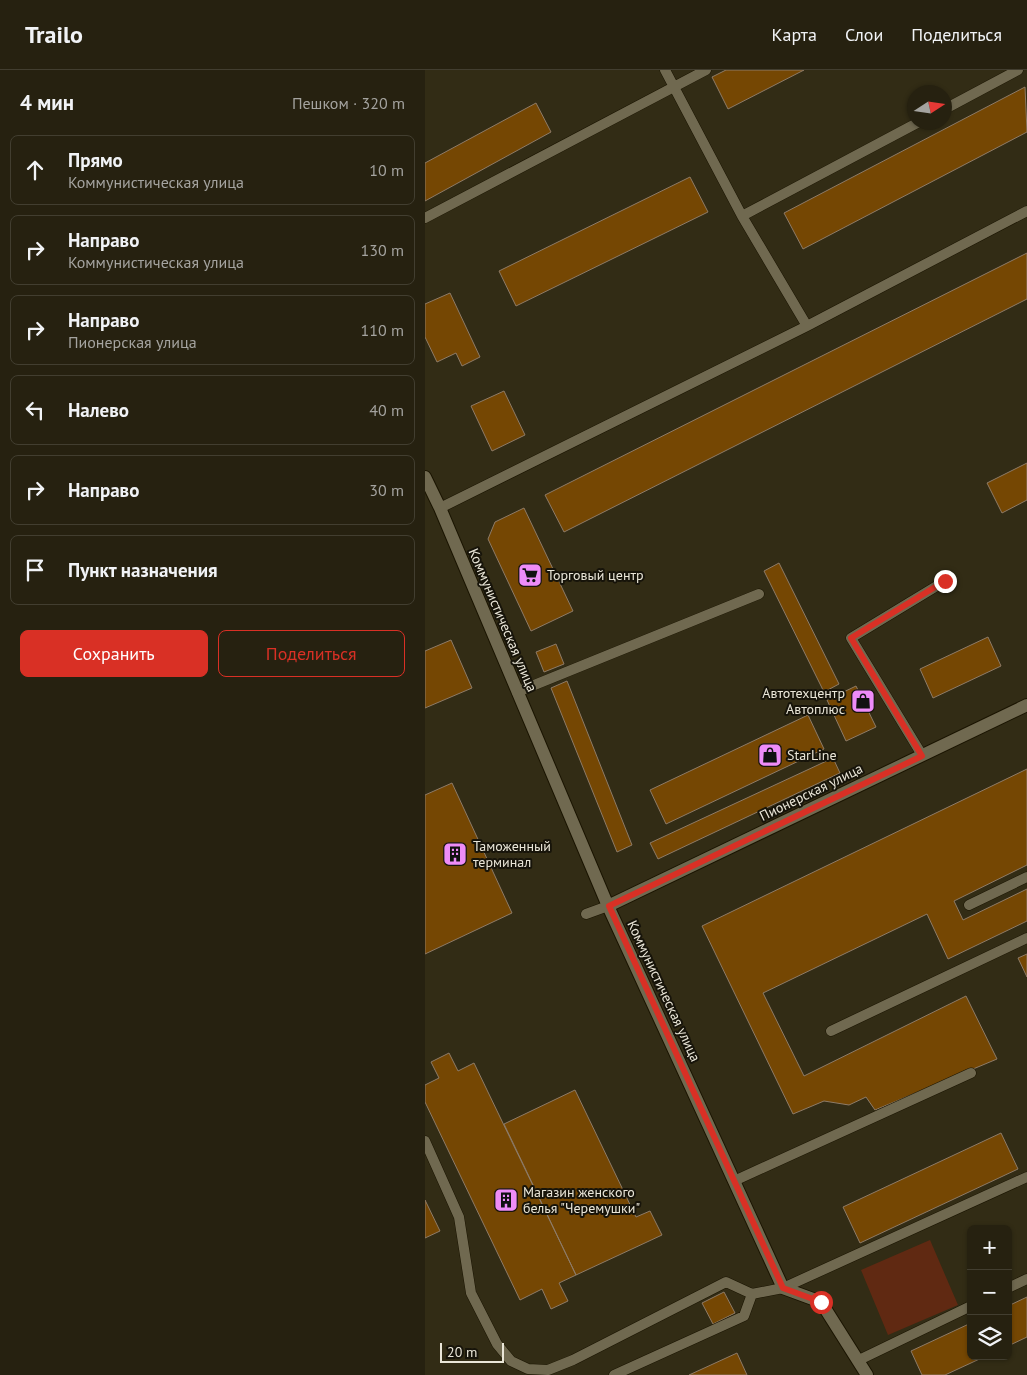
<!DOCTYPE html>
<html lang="ru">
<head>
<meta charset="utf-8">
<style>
  body { margin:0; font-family:"PT Sans",sans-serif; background:#322e1e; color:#f1f3f6 }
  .controls { position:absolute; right:15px; bottom:15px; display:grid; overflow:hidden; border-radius:8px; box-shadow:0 1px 4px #0004 }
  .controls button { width:45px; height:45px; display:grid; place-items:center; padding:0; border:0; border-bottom:1px solid #423e30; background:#262110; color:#f1f3f6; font:25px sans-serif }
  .compass { position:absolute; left:482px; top:15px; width:45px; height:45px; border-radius:50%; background:#262110; box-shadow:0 1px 4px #0004; rotate:78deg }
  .scale { position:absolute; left:15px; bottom:12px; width:64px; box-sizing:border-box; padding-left:5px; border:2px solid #eae6d8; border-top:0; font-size:14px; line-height:18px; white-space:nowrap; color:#eae6d8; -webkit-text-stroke:4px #17140a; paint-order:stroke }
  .stop { position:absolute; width:15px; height:15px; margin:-11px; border:4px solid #d93025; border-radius:50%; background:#fff }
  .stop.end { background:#d93025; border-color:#fff; box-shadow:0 1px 5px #0008 }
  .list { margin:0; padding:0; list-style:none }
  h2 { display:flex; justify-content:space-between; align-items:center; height:65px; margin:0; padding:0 20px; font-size:21px }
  h2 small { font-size:16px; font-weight:400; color:#a4a39f }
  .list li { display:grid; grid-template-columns:32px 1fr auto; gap:15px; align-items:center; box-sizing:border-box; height:70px; margin:0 10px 10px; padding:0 10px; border:1px solid #423e30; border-radius:8px }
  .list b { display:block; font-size:19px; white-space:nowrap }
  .list p { margin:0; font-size:16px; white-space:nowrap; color:#a4a39f }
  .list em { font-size:16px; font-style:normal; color:#a4a39f }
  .actions { display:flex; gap:10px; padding:15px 20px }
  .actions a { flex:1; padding:11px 0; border:1px solid #d93025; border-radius:8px; text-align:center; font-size:18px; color:#d93025 }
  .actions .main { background:#d93025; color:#fff }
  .icon { flex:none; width:28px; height:28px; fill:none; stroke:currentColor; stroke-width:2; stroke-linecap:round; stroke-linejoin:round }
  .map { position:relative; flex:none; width:602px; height:1305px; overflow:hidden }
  header { display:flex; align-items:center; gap:30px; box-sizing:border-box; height:70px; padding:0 25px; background:#262110; border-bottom:1px solid #423e30 }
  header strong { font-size:24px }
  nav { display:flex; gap:28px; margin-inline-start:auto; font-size:18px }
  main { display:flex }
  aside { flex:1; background:#262110 }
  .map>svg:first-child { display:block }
  .green { fill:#602912 }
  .building { fill:#754703; stroke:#8e7b67 }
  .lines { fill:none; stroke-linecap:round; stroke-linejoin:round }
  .lane-casing { stroke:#1a1401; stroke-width:11 }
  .street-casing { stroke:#1a1401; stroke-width:14 }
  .lane { stroke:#706950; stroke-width:10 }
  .street { stroke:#706950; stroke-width:12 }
  .route { stroke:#d93025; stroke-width:6 }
  .labels { text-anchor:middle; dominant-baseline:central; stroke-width:4; stroke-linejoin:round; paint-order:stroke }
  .poi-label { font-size:14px; fill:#eae6d8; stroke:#17140a; text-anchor:start }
  .street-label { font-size:14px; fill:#eae6d8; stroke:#17140a }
</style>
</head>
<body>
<header>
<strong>Trailo</strong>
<nav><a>Карта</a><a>Слои</a><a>Поделиться</a></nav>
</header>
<main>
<aside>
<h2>4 мин<small>Пешком · 320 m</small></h2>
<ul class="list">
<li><svg class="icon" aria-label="ahead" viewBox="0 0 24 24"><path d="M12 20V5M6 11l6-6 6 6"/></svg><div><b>Прямо</b><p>Коммунистическая улица</p></div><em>10 m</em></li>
<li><svg class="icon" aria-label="right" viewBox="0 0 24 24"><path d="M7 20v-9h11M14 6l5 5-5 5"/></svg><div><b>Направо</b><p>Коммунистическая улица</p></div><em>130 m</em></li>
<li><svg class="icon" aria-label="right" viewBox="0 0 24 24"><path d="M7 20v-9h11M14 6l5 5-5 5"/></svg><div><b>Направо</b><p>Пионерская улица</p></div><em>110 m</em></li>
<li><svg class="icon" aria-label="left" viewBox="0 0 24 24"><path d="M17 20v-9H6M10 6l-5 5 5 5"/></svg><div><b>Налево</b></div><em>40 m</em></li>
<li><svg class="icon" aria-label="right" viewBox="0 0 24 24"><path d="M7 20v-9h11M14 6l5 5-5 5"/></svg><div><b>Направо</b></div><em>30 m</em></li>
<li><svg class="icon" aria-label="arrive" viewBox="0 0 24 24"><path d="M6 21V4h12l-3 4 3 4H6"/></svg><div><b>Пункт назначения</b></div></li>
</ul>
<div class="actions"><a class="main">Сохранить</a><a>Поделиться</a></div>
</aside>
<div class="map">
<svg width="602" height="1305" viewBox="0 0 602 1305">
  <rect width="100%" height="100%" fill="#322c15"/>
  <path class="green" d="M505,1170L533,1235L463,1265L436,1200Z"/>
  <path class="building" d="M301,0H379L303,39L287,7Z
    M600,17L602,62L378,179L359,143Z
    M111,33L126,62L0,131V93Z
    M265,107L283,142L91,236L74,201Z
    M602,183V229L139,462L120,425Z
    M25,223L55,287L37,296L31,283L12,292L0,267V234Z
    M79,321L100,365L67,381L46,336Z
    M602,393V430L577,443L562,413Z
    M99,438L148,541L106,561L63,469L70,452Z
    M354,493L414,614L399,622L339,501Z
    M563,567L576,596L508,628L495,599Z
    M26,570L47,618L0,638V581Z
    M131,574L139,594L119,602L111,582Z
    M142,611L207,775L192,782L126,618Z
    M431,616L451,657L421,671L402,630Z
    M383,645L399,679L241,754L225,720Z
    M408,688L415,703L233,789L225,773Z
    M602,699V795L529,831L538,850L602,819V851L523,889L502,844L338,923L379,1006L541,926L572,989L450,1040L441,1027L424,1035L399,1031L368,1044L277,856Z
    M27,713L87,843L0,884V725Z
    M602,884V907L593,888Z
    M24,983L33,1001L49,993L151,1205L134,1213L143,1231L126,1239L117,1219L95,1230L0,1032V1015L14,1008L6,992Z
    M150,1020L211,1147L225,1141L237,1165L151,1205L79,1054Z
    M576,1063L593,1099L435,1173L418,1137Z
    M0,1130L15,1161L0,1168Z
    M299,1222L310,1243L288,1254L277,1233Z
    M602,1227V1267L583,1276V1236Z
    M546,1253V1286H561L520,1305H497L486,1281Z
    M312,1283L322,1305H264Z"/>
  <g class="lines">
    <g class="lane-casing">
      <path id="lane" d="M240,0L317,146L382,256
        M520,39L593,0
        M317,146L494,52
        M0,148L281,0
        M15,438L382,256L602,141
        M92,622L334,524
        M497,685L426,568L520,511
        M544,835L602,807
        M161,844L183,836
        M406,961L602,868
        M0,1071L34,1147L46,1223L72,1274L86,1291L103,1299L123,1300L148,1290L301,1212L327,1224L358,1218L602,1107
        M309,1111L546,1003
        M583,1218L602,1209
        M434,1290L546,1236
        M189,1305L319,1246L327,1224"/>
    </g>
    <g class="street-casing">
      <path id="street" d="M0,407L15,438L183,836L358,1218L396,1232L442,1305
        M183,836L602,635"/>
    </g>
    <use href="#lane" class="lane"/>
    <use href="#street" class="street"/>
  </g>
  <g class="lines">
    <path class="route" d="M396,1232L358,1218L184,836L497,686L426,568L520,511"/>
  </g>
  <defs>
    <g id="supermarket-square" transform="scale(1.25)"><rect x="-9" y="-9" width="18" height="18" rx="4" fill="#ee8cf8" stroke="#17140a"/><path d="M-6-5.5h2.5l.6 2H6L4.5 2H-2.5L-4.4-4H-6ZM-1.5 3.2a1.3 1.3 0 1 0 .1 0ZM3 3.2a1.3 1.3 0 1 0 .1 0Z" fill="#111"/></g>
    <g id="shop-square" transform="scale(1.25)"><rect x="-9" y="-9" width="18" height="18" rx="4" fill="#ee8cf8" stroke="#17140a"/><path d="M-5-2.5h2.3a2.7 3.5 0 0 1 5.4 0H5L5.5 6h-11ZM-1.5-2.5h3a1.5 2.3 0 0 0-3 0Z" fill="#111"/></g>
    <g id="building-square" transform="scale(1.25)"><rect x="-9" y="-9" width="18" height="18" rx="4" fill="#ee8cf8" stroke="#17140a"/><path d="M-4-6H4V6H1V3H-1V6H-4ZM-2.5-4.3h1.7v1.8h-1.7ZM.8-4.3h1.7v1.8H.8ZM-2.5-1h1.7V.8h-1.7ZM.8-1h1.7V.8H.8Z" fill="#111"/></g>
  </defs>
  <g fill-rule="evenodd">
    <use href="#supermarket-square" x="105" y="505"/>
    <use href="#shop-square" x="438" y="631"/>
    <use href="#shop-square" x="345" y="685"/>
    <use href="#building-square" x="30" y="784"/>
    <use href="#building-square" x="81" y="1130"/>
  </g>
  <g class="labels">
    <g class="poi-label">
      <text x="122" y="505">Торговый центр</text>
      <text x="420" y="623" text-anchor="end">Автотехцентр<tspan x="420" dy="16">Автоплюс</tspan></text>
      <text x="362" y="685">StarLine</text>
      <text x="48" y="776">Таможенный<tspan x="48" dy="16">терминал</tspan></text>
      <text x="98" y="1122">Магазин женского<tspan x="98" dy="16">белья "Черемушки"</tspan></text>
    </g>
    <g class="street-label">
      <text transform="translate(78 550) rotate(67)">Коммунистическая улица</text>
      <text transform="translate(386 722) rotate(-26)">Пионерская улица</text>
      <text transform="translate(239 921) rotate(65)">Коммунистическая улица</text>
    </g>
  </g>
</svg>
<div class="controls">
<button>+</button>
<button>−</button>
<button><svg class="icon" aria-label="layers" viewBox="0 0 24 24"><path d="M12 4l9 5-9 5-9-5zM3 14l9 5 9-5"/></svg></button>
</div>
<svg class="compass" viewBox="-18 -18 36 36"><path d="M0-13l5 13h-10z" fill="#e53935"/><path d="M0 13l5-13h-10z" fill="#a4a39f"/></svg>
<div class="scale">20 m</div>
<div class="stop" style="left:396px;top:1232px"></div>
<div class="stop end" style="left:520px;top:511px"></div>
</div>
</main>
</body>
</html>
